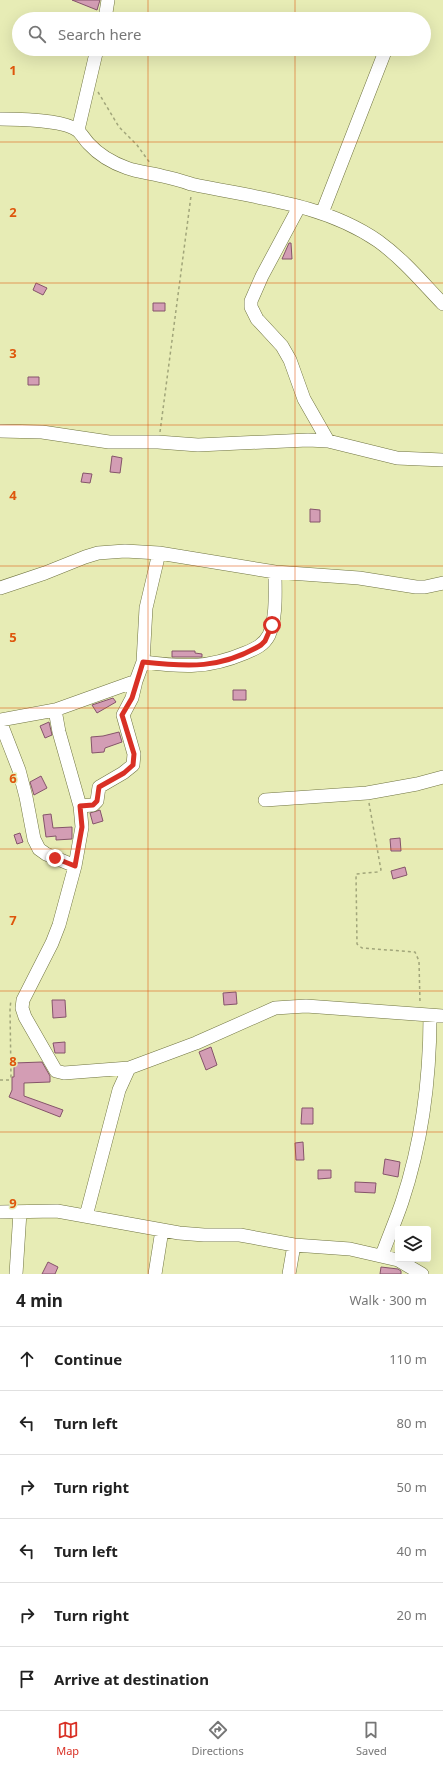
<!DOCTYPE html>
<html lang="en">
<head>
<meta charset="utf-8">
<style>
  body { margin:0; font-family:"Noto Sans",sans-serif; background:#f2f2f2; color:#222 }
  .controls { position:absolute; right:12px; bottom:12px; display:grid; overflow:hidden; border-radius:4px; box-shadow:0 4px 16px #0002 }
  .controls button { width:36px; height:36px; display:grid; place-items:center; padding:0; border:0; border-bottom:1px solid #e0e0e0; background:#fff; color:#222; font:20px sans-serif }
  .stop { position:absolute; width:12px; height:12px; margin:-9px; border:3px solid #d93025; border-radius:50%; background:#fff }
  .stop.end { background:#d93025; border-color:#fff; box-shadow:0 1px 4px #0008 }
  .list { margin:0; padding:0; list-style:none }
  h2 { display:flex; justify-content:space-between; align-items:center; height:52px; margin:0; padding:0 16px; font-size:17px }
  h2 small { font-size:13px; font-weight:400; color:#767676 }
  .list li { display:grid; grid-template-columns:26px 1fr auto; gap:12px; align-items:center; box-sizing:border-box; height:64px; padding:0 16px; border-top:1px solid #e0e0e0 }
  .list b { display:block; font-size:15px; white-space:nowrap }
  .list em { font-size:13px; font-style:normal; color:#767676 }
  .icon { flex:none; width:22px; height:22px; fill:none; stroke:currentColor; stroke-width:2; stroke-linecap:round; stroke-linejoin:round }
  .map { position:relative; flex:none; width:443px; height:1274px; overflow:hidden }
  .search { position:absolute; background:#fff; box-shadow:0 4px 16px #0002; left:12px; right:12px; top:12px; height:44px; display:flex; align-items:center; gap:10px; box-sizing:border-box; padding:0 14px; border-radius:22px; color:#767676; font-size:15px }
  .sheet { height:436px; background:#fff }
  nav { display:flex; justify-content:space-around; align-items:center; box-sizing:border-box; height:56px; border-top:1px solid #e0e0e0; background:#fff; font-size:11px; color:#767676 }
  nav a { display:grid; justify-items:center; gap:2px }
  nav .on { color:#d93025 }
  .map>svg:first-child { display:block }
  .building { fill:#d39db4; stroke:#85546a }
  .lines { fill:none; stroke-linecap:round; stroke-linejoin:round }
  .minor-casing { stroke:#707441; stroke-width:14 }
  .path { stroke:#a1a57a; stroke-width:1.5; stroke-dasharray:3 3; stroke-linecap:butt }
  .minor { stroke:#fff; stroke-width:13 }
  .route { stroke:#d93025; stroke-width:5 }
  .grid { fill:none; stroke:#de560c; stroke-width:1; stroke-opacity:0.55 }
  .grid-label { font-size:13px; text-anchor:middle; font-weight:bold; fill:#de560c; stroke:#e7ecb5; stroke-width:3; stroke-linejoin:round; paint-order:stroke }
</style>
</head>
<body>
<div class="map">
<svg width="443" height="1274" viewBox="0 0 443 1274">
  <rect width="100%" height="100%" fill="#e7ecb5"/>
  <path class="building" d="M72,0H100L97,10Z
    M289,243H291L292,259H282Z
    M36,283L47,288L43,295L33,290Z
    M153,303H165V311H153Z
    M28,377H39V385H28Z
    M112,456L122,458L120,473L110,472Z
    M83,473L92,474L90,483L81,482Z
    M310,509L320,510V522H310Z
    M172,651H195V653L202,654V657H172Z
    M233,690H246V700H233Z
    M113,698L116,702L97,713L92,705Z
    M49,722L52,735L45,738L40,726Z
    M119,732L122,742L105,748L104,752L92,753L91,737L103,736Z
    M41,776L47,788L34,795L30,782Z
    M100,810L103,821L93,824L90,813Z
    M51,814L53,828L72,827V839L56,840V836L46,837L43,815Z
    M20,833L23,842L17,844L14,835Z
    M400,838L401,851H391L390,839Z
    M405,867L407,875L393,879L391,871Z
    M236,992L237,1004L224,1005L223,993Z
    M52,1000H65L66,1017L53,1018Z
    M65,1042V1053H55L53,1043Z
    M211,1047L217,1065L206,1070L199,1052Z
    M42,1062L50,1076V1082L24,1083V1096L63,1110L60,1117L9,1097L12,1090V1077H14V1063Z
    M302,1108H313V1124H301Z
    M303,1142L304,1160H296L295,1143Z
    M385,1159L400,1162L398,1177L383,1174Z
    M318,1170H331V1178L318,1179Z
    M355,1182L376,1183L375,1193L355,1192Z
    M48,1262L58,1267L55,1274H42Z
    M381,1267L398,1269L401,1271V1274H380Z"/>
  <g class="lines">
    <g class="minor-casing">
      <path id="minor" d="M105,19L108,0
        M0,119C18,119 63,120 77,130C82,134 85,140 89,144C99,155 113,163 127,168C138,172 150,173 162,176C172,178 182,181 191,184C255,198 323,203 378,241C403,259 422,282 443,304
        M78,130L97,49
        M299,207L262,276L251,301V307L257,319L282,346L290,360L304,399L328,441
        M322,213L386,49
        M0,431L42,432L109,442H158L198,445L308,440L328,441L397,458L443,460
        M0,588L45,573L85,557L98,553L125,551L159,553L275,572L359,578L416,587H425L443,583
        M143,662C183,667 207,669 245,653C255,649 264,645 269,635C277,616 275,592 275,572
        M55,710L59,732L80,806L82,827L75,866L59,925L52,943L23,1000L22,1008L25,1017L56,1071L64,1073L129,1068
        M0,720L55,710L136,681
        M0,721L19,770L26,797L34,839L39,849L46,854L75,866
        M265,800L367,793L417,784L443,777
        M80,806L93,805L97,801L99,787L123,773L133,765L134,754L123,715L132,698L136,681L143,662L146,608L159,553
        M0,1212L57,1211L179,1233L204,1235H240L294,1245L350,1249L398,1260L422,1274
        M86,1216L119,1090L129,1068L196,1043L275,1008L306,1006L443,1016
        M382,1255C388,1238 396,1220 402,1202C422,1142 430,1078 430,1016
        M16,1274L20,1212
        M155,1274L162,1230
        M289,1274L294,1245"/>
    </g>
    <path class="path" d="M98,92L119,127L137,145L150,163
      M160,432L191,196
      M369,803L381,870L377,872L356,874L357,944L362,948L415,952L419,961L420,1003
      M0,1080H9L11,1077L10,1008L11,1000"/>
    <use href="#minor" class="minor"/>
  </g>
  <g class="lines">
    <path class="route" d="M55,858L75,866L82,827L80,806L93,805L97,801L99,787L124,773L133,765L134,754L122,715L132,698L143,662C188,667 221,669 261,645L265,641L272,625"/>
  </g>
  <path class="grid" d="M148,0V19M295,0V19M148,49V1274M295,49V1274M0,142H443M0,283H443M0,425H443M0,566H443M0,708H443M0,849H443M0,991H443M0,1132H443"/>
  <g class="grid-label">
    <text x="13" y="75">1</text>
    <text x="13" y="217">2</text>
    <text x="13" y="358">3</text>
    <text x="13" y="500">4</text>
    <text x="13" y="642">5</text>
    <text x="13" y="783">6</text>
    <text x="13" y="925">7</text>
    <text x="13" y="1066">8</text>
    <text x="13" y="1208">9</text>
  </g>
</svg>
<div class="controls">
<button><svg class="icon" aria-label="layers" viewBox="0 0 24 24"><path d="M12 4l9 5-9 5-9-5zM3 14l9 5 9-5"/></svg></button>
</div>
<div class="stop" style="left:272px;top:625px"></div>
<div class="stop end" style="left:55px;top:858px"></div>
<div class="search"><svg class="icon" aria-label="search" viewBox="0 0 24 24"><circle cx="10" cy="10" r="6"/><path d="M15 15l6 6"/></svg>Search here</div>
</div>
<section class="sheet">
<h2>4 min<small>Walk · 300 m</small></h2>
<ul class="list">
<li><svg class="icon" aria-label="ahead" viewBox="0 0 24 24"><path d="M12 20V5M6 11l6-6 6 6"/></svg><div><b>Continue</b></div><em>110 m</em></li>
<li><svg class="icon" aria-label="left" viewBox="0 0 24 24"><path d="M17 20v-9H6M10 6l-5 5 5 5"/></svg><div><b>Turn left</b></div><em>80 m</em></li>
<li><svg class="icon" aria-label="right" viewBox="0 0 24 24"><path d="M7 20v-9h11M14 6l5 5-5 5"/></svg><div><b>Turn right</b></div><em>50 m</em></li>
<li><svg class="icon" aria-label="left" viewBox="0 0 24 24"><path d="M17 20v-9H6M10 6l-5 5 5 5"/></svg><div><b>Turn left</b></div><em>40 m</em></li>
<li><svg class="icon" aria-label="right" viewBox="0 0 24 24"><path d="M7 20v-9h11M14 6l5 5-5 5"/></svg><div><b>Turn right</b></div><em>20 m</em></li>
<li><svg class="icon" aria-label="arrive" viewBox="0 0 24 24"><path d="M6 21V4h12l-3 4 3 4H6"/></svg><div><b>Arrive at destination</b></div></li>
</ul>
</section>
<nav>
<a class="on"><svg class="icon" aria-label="map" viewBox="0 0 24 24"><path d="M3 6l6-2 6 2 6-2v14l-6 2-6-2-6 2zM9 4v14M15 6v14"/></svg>Map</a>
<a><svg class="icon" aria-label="directions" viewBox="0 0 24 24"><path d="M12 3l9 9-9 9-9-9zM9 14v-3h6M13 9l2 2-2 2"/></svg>Directions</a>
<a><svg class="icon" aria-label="saved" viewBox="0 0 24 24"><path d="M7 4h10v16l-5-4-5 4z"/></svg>Saved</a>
</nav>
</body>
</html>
